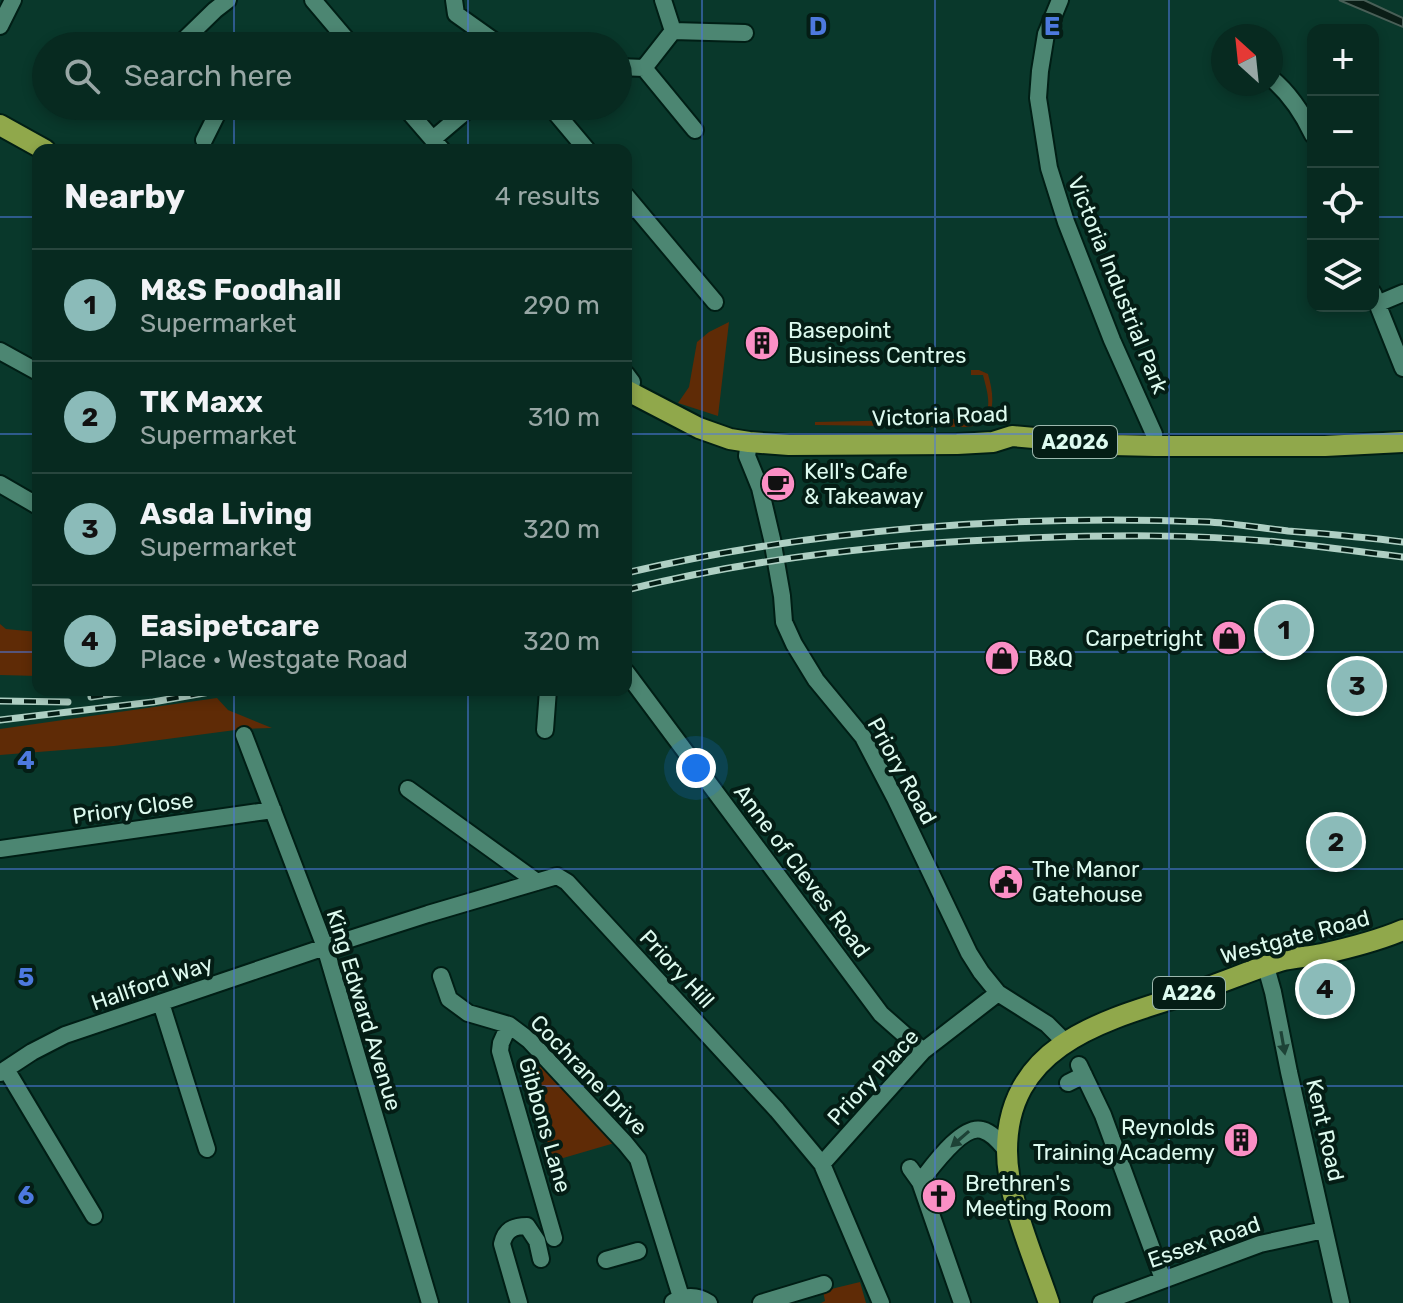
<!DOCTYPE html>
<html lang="en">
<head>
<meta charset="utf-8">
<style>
  body { margin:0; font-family:Rubik,sans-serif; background:#15362d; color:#f1f3f6 }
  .controls { position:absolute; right:24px; top:24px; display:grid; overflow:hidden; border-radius:16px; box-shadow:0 4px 12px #0003 }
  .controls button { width:72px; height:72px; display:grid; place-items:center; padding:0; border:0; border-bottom:2px solid #28463e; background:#072a20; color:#f1f3f6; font:40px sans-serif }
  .compass { position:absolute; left:1211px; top:24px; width:72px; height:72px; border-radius:50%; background:#072a20; box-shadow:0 4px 12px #0003; rotate:333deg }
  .you { position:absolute; left:696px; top:768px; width:28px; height:28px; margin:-20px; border:6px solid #fff; border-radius:50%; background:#1a73e8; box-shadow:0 0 0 12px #1a73e833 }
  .badge { display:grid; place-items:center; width:52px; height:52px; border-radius:50%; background:#8bbbb9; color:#111; font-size:26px; font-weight:700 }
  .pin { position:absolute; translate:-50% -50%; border:4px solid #fff; box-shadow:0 2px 8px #0006 }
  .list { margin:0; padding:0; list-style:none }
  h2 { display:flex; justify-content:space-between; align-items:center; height:104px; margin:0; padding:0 32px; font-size:34px }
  h2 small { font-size:26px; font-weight:400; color:#98a7a5 }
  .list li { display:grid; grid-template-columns:52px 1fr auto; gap:24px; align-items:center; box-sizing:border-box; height:112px; padding:0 32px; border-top:2px solid #28463e }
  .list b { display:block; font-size:30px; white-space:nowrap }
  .list p { margin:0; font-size:26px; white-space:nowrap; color:#98a7a5 }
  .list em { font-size:26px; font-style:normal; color:#98a7a5 }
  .icon { flex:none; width:44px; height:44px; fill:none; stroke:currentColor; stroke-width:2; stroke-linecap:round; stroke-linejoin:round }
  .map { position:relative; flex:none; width:1403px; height:1303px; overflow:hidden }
  .search { position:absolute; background:#072a20; box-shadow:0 4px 12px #0003; left:32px; top:32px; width:600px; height:88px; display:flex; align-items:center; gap:20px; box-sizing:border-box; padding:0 28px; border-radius:44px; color:#98a7a5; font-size:30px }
  .panel { position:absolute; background:#072a20; box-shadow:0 4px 12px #0003; left:32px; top:144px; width:600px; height:552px; border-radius:16px }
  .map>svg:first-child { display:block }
  .green { fill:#5f2b06 }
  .water { fill:#0a1d16; stroke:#495f57; stroke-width:2 }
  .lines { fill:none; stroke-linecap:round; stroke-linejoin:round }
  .minor-casing { stroke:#001e15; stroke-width:20 }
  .primary-casing { stroke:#001e15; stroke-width:24 }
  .minor { stroke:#4c8672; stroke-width:16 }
  .primary { stroke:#90a84b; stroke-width:20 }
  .rail-casing { stroke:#aecfc3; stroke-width:7 }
  .rail { stroke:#041d15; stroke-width:4; stroke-dasharray:12; stroke-linecap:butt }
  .oneway { fill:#1d4236 }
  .grid { fill:none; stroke:#4d79de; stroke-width:2; stroke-opacity:0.55 }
  .labels { text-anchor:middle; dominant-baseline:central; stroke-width:8; stroke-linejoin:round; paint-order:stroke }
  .shield { fill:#041d15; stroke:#9cb8ae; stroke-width:2 }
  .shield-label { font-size:20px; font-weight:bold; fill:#ddfaef }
  .street-label { font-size:22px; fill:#ddfaef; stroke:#041d15 }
  .poi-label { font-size:22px; fill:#ddfaef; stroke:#041d15; text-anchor:start }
  .grid-label { font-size:26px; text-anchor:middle; font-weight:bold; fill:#4d79de; stroke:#041d15; stroke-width:8; stroke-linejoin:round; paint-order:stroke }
</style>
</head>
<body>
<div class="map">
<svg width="1403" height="1303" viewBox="0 0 1403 1303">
  <rect width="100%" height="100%" fill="#09382b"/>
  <path class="green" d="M729,322L718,416L678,403L689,387L697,342L709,332Z
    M971,370H979L988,374C996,402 996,428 960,427V420C996,421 990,402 983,375H971Z
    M955,419V427L815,425V422Z
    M0,624L6,629L38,632V676L0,675Z
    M217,698L228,710L272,728L243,729L114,746L0,755V729Z
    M537,1053L618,1142L553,1161L522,1058Z
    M860,1282L866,1303H821L825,1301L823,1291Z"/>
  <path class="water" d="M1339,0H1364L1403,18V27Z"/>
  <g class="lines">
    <g class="minor-casing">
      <path id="minor" d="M313,0L352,46
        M454,0L456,14L501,46
        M1060,0L1046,34L1040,71L1038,98L1049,168L1066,222L1112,340L1154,434L1155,446
        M0,26L13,0
        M673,31L745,33
        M178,46L215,10L228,0
        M618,67L644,68L695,130
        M644,68L673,31L663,0
        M1271,78C1289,93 1303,114 1313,135
        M404,106L442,150
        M550,106L587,150
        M433,139L472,106
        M204,140L221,106
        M626,196L715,302
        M1373,293L1403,368
        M1377,304L1403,293
        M0,351L38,372
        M626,374L632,382L630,391
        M749,442L747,456L760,488L772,539L782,596L784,622L794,644L816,680L863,737L895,798L969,953L981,972L998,993L1047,1024L1065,1042
        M0,484L38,506
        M626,672L881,1014L923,1051
        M545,730L548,690
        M244,735L325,947L430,1303
        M408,789L537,882
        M0,849L273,810
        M1266,967L1273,992L1289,1072L1341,1303
        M441,976L449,999L468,1013L509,1025L529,1040L625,1143L638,1159L681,1297
        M161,1003L207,1149
        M509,1025L501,1043L500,1051L554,1238
        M1079,1065L1103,1115L1163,1279
        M6,1069L94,1216
        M0,1073L32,1052L65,1035L325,947L428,914L557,876L567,882L777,1110L822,1164L881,1303
        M1068,1083L1084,1075
        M822,1164L923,1051L998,993
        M910,1168L920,1182L962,1303
        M920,1182C932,1167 962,1124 982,1130C993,1133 1000,1143 1007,1151
        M606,1260L638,1251
        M673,1302C686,1295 697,1295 709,1303
        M519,1303L502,1244C505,1230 513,1226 527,1226L537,1241L541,1259
        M761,1303L824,1284
        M1101,1303L1260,1244L1324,1230"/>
    </g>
    <g class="primary-casing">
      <path id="primary" d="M0,125L45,150
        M626,390L699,428L730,439L749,442L789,445L957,444L993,442L1012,436L1112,445L1155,446H1325L1403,442
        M1049,1303C1034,1258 1007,1198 1007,1151C1007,1044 1105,1020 1188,994C1219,984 1249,971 1280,961C1293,957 1308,957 1322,954C1349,948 1377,941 1403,930"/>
    </g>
    <use href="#minor" class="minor"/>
    <use href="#primary" class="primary"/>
    <g class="rail-casing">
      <path id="rail" d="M626,573C813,529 1018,514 1210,522C1236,524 1262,528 1288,531C1327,534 1365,537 1403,542
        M626,590C759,557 891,543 1028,538C1111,535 1194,534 1277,542C1319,546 1361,552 1403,557
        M91,697L139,690
        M0,701L68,702
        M0,720L153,702L221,690"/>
    </g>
    <use href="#rail" class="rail"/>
  </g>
  <defs><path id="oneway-solid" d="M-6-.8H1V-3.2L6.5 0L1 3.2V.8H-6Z" transform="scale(2)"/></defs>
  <g class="oneway">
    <use href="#oneway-solid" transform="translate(1283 1043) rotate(80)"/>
    <use href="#oneway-solid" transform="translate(960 1139) rotate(139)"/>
  </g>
  <path class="grid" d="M234,0V46M468,0V46M702,0V1303M935,0V1303M1169,0V1303M234,106V150M468,106V150M0,217H38M626,217H1313M1373,217H1403M0,434H38M626,434H1403M0,652H38M626,652H1403M234,690V1303M468,690V1303M0,869H1403M0,1086H1403"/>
  <defs>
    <g id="building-disc" transform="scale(1.8)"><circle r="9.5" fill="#fb8fc5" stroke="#041d15"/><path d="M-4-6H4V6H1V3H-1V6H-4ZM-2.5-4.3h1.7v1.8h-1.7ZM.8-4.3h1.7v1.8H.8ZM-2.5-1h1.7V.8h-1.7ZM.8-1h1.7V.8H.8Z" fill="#111"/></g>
    <g id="cafe-disc" transform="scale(1.8)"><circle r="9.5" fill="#fb8fc5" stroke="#041d15"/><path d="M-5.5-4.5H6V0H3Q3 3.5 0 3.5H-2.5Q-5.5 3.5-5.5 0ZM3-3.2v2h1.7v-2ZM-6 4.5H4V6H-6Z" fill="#111"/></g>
    <g id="shop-disc" transform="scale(1.8)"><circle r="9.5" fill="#fb8fc5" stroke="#041d15"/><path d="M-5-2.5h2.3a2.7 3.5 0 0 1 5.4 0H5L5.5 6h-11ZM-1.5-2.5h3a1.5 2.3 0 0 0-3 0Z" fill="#111"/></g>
    <g id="civic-disc" transform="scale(1.8)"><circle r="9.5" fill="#fb8fc5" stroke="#041d15"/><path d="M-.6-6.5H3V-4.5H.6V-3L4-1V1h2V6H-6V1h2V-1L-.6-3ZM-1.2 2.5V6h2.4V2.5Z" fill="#111"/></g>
    <g id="church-disc" transform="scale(1.8)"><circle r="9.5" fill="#fb8fc5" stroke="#041d15"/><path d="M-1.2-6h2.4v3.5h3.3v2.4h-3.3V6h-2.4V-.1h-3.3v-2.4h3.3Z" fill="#111"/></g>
  </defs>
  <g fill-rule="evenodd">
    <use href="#building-disc" x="762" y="343"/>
    <use href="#cafe-disc" x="778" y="484"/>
    <use href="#shop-disc" x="1229" y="638"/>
    <use href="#shop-disc" x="1002" y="658"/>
    <use href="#civic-disc" x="1006" y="882"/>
    <use href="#building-disc" x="1241" y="1140"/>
    <use href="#church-disc" x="939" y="1196"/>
  </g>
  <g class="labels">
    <g class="shield">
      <rect x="1033" y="426" width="84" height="32" rx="6"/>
      <rect x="1153" y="977" width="72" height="32" rx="6"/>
    </g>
    <g class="shield-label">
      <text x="1075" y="442">A2026</text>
      <text x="1189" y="993">A226</text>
    </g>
    <g class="street-label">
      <text transform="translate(1118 285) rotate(68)">Victoria Industrial Park</text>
      <text transform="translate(940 416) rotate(-2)">Victoria Road</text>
      <text transform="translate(902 771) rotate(61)">Priory Road</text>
      <text transform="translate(133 808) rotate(-8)">Priory Close</text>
      <text transform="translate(802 871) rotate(53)">Anne of Cleves Road</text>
      <text transform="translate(1295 937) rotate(-15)">Westgate Road</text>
      <text transform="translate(677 969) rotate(47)">Priory Hill</text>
      <text transform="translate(152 983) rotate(-19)">Hallford Way</text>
      <text transform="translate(364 1010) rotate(73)">King Edward Avenue</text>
      <text transform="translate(589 1075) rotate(46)">Cochrane Drive</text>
      <text transform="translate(873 1077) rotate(-47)">Priory Place</text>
      <text transform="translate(545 1125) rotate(74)">Gibbons Lane</text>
      <text transform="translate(1325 1130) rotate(77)">Kent Road</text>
      <text transform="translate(1204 1242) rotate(-19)">Essex Road</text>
    </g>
    <g class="poi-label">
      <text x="788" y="330">Basepoint<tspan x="788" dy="25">Business Centres</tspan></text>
      <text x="804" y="471">Kell's Cafe<tspan x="804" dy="25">&amp; Takeaway</tspan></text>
      <text x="1203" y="638" text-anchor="end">Carpetright</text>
      <text x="1028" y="658">B&amp;Q</text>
      <text x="1032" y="869">The Manor<tspan x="1032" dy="25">Gatehouse</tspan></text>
      <text x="1215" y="1127" text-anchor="end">Reynolds<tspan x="1215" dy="25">Training Academy</tspan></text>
      <text x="965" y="1183">Brethren's<tspan x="965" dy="25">Meeting Room</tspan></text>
    </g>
  </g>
  <g class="grid-label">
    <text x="818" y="35">D</text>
    <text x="1052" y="35">E</text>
    <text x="26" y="769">4</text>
    <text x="26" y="986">5</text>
    <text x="26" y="1204">6</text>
  </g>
</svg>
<div class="controls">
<button>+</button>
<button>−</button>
<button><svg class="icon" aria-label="locate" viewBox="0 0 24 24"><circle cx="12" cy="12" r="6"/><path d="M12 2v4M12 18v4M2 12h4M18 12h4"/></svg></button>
<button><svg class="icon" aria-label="layers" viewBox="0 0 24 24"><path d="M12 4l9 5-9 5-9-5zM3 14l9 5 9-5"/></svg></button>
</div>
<svg class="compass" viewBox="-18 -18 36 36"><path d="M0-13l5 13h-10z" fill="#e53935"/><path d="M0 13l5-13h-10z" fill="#98a7a5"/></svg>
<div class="you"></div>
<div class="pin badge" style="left:1284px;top:630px">1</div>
<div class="pin badge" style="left:1336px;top:842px">2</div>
<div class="pin badge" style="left:1357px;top:686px">3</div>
<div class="pin badge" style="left:1325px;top:989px">4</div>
<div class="search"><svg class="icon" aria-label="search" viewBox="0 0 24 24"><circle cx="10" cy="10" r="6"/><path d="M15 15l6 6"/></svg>Search here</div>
<section class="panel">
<h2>Nearby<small>4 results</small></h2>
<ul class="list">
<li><span class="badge">1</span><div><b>M&amp;S Foodhall</b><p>Supermarket</p></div><em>290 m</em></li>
<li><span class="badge">2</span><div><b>TK Maxx</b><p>Supermarket</p></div><em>310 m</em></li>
<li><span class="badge">3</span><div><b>Asda Living</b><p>Supermarket</p></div><em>320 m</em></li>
<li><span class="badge">4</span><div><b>Easipetcare</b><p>Place · Westgate Road</p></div><em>320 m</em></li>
</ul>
</section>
</div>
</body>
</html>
